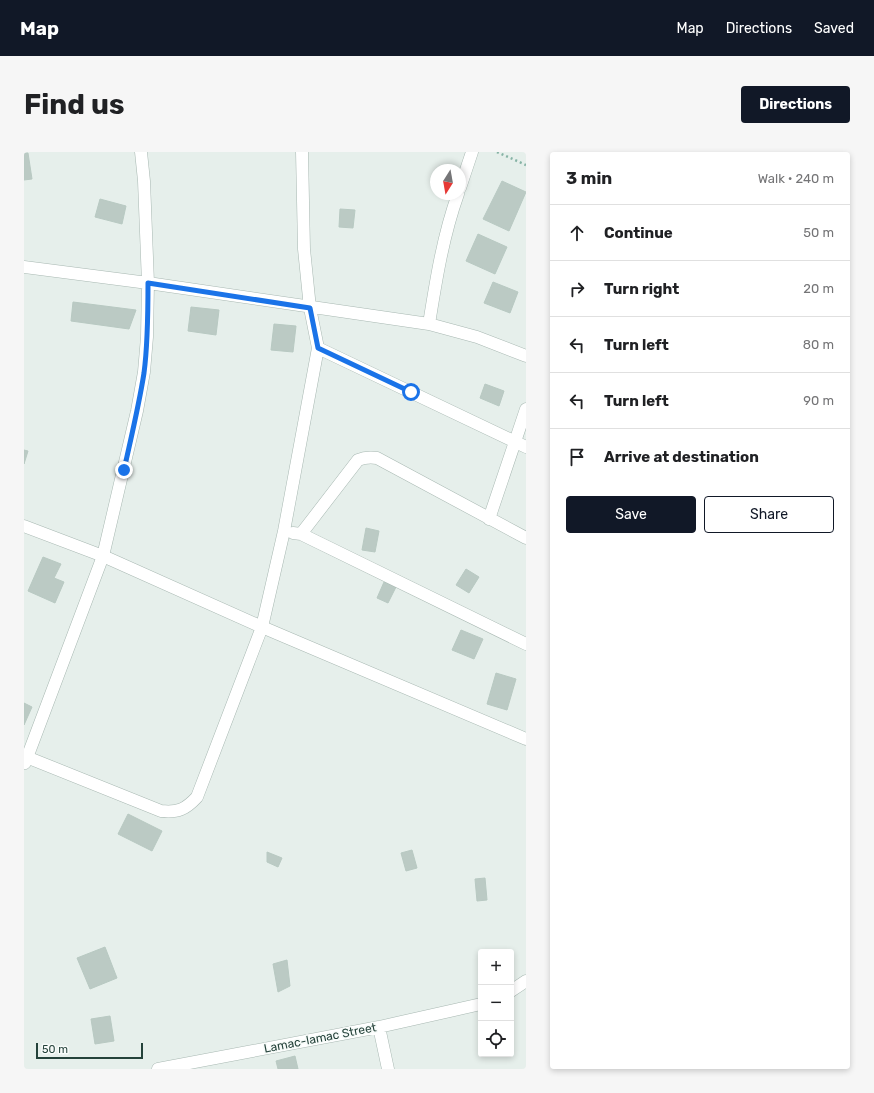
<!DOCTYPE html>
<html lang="en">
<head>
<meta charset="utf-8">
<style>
  body { margin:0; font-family:Rubik,sans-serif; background:#f6f6f6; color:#202124 }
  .controls { position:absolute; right:12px; bottom:12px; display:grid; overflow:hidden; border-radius:4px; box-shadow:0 2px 6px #0003 }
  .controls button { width:36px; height:36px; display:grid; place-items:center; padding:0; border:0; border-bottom:1px solid #e0e0e0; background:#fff; color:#202124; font:20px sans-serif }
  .compass { position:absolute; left:406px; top:12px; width:36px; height:36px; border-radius:50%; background:#fff; box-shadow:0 2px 6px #0003; rotate:191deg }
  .scale { position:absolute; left:12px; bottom:10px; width:107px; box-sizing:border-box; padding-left:4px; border:2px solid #24423a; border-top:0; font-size:11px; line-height:14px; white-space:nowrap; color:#24423a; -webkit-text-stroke:3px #f7fbf9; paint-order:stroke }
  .stop { position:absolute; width:12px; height:12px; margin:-9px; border:3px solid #1a73e8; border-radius:50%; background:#fff }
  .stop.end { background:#1a73e8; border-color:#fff; box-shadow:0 1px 4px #0008 }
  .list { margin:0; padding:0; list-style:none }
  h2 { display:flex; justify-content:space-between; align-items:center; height:52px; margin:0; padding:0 16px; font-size:17px }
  h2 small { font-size:13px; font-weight:400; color:#757577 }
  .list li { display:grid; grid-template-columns:26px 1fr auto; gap:12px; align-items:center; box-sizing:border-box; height:56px; padding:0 16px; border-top:1px solid #e0e0e0 }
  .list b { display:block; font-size:15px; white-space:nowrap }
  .list em { font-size:13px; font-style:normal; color:#757577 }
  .actions { display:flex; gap:8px; padding:12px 16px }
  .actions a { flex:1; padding:9px 0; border:1px solid #111827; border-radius:4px; text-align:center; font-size:14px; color:#111827 }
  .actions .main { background:#111827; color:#fff }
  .icon { flex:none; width:22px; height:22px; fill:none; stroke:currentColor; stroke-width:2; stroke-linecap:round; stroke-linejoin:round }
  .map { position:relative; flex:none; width:502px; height:917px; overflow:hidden; border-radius:4px }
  header { display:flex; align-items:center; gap:24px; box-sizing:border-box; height:56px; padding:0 20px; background:#111827; color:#fff }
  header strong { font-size:19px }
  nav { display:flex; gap:22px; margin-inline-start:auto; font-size:14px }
  .intro { display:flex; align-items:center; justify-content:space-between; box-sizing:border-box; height:96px; padding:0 24px }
  h1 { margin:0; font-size:28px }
  .button { padding:10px 18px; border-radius:4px; background:#111827; color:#fff; font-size:14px; font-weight:700 }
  main { display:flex; gap:24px; padding:0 24px }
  aside { flex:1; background:#fff; border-radius:4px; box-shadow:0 2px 6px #0003 }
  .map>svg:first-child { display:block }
  .building { fill:#bbcac4; stroke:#b8c9c2 }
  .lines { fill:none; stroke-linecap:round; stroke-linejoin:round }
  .minor-casing { stroke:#a8b8b2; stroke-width:13 }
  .path { stroke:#86b3a5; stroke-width:2.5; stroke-dasharray:2 3; stroke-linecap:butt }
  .minor { stroke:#fff; stroke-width:12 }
  .route { stroke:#1a73e8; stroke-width:5 }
  .labels { text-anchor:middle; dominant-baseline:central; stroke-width:3; stroke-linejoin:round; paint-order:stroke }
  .street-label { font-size:12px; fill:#24423a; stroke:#f7fbf9 }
</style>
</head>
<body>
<header>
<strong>Map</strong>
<nav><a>Map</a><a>Directions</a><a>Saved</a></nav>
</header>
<div class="intro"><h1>Find us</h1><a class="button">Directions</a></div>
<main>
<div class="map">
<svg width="502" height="917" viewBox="0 0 502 917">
  <rect width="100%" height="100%" fill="#e6efeb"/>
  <path class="building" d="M0,1H4L8,27L0,28Z
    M478,29L502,40L485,79L459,67Z
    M76,47L102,54L98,72L71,65Z
    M316,57L331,58L329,76L315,75Z
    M454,82L483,95L471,122L442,109Z
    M469,130L494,140L486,161L460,151Z
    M49,150L112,158L105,177L47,169Z
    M167,155L195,158L192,183L164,179Z
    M250,172L272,174L269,200L247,198Z
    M461,232L480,239L475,254L456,246Z
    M0,298L4,299L0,312Z
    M342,376L355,379L351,400L338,398Z
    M19,405L37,412L30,426L40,430L31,451L4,439Z
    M442,417L455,425L445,441L432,433Z
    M360,430L372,435L364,451L353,446Z
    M437,478L459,487L450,507L428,498Z
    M472,521L492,527L483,558L463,552Z
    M0,551L8,555L0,573Z
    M104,662L138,679L128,699L94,682Z
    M388,698L393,716L382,719L377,701Z
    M243,700L258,706L254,715L243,710Z
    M461,726L463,748L453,749L451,727Z
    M81,795L93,826L66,837L53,806Z
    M263,808L266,834L254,840L249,812Z
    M86,864L90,889L71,892L67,867Z
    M271,904L274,917H254L252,909Z"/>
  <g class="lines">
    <g class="minor-casing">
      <path id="minor" d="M436,36L448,0
        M0,115L124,131L405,172L453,185L502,204
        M405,172C412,128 419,84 434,42
        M294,196L502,295
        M465,367L502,257
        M0,374L79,404L238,475L502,587
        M269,381L277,382L502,492
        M277,382L334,308C341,305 346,305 353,306L502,386
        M0,604L137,659C154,661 162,657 173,645L238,475L260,379L294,196L286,156L280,97L278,0
        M1,611L79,404L113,259L120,220L123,185L124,131L120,29L117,0
        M487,839L502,829
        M355,875L364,917
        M134,917L355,875L457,852"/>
    </g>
    <path class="path" d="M473,0L502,13"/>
    <use href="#minor" class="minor"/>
  </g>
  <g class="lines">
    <path class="route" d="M100,318C107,286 115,253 120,221C124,191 124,161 124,131L286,156L294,196L387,240"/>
  </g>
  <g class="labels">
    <g class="street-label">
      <text transform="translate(296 886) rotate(-11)">Lamac-lamac Street</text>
    </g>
  </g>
</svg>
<div class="controls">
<button>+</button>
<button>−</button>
<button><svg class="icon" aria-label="locate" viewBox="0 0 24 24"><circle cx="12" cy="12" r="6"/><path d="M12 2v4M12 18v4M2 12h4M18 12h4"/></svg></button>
</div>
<svg class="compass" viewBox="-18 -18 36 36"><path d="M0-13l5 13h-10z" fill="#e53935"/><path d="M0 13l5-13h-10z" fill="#757577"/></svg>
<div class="scale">50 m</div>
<div class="stop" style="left:387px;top:240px"></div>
<div class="stop end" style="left:100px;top:318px"></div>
</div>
<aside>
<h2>3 min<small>Walk · 240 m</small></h2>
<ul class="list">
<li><svg class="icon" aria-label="ahead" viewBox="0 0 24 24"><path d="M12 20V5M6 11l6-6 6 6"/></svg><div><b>Continue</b></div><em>50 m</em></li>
<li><svg class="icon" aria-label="right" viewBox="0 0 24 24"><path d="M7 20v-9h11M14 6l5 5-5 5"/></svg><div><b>Turn right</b></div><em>20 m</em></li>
<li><svg class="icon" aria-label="left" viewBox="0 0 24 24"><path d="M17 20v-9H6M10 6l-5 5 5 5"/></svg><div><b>Turn left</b></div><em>80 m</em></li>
<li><svg class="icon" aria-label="left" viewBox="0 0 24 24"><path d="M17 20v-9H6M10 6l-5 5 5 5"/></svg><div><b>Turn left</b></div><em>90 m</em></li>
<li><svg class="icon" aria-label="arrive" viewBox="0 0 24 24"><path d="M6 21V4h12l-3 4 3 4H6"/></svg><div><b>Arrive at destination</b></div></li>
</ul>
<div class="actions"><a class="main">Save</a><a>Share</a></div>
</aside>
</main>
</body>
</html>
